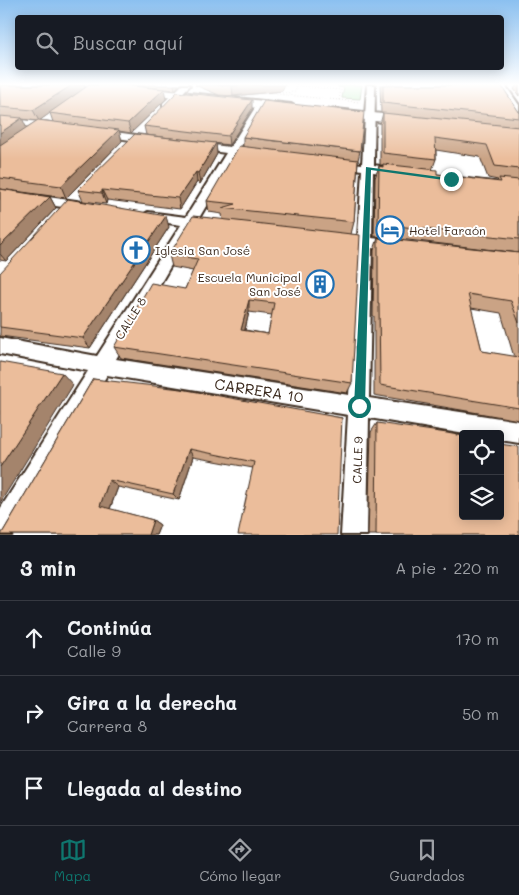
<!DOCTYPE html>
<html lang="es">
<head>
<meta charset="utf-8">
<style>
  body { margin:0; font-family:Mali,sans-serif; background:#242831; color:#f1f3f6 }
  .controls { position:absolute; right:15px; bottom:15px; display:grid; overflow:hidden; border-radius:5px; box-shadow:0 2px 12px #0003 }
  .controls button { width:45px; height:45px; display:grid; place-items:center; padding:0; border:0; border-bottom:1px solid #363941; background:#171b24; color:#f1f3f6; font:25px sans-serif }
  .stop { position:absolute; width:15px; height:15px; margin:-11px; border:4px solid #0f766e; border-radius:50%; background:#fff }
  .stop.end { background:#0f766e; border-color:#fff; box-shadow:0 1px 5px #0008 }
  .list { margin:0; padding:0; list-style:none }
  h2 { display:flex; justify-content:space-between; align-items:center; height:65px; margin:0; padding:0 20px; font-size:21px }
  h2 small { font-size:16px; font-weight:400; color:#9ea1a6 }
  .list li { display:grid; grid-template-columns:32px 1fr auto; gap:15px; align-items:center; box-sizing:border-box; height:75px; padding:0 20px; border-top:1px solid #363941 }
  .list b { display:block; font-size:19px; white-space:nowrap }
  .list p { margin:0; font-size:16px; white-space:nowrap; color:#9ea1a6 }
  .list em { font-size:16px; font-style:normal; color:#9ea1a6 }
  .icon { flex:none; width:28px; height:28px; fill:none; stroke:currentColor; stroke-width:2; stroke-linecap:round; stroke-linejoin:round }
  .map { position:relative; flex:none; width:519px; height:535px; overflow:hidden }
  .search { position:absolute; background:#171b24; box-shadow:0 2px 12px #0003; left:15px; right:15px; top:15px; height:55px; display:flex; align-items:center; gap:12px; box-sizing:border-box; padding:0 18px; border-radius:5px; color:#9ea1a6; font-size:19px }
  .sheet { height:290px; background:#171b24 }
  nav { display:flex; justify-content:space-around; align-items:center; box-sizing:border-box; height:70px; border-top:1px solid #363941; background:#171b24; font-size:14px; color:#9ea1a6 }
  nav a { display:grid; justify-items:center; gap:2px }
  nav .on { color:#0f766e }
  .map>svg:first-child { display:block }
  .green { fill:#abe7ad; stroke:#738866 }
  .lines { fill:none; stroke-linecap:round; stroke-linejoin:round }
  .street-casing { stroke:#3b2a1e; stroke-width:4 }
  .secondary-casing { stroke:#3b2a1e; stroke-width:4 }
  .path { stroke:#3b2a1e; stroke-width:1; stroke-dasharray:0.5 2.5; stroke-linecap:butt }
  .street { fill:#fff; fill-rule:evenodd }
  .secondary { fill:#fff; fill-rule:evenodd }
  .wall { fill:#caa385; stroke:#3b2a1e; fill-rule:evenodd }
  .shaded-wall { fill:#a4846c; stroke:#3b2a1e }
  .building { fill:#ebbd9b; stroke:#3b2a1e; fill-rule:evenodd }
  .route { fill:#0f766e }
  .labels { text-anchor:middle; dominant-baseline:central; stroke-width:4; stroke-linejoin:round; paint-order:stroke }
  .poi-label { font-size:12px; fill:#3b2a1e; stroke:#fff; text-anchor:start }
  .street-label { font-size:12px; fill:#3b2a1e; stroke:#fff }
  .near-street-label { font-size:15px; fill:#3b2a1e; stroke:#fff }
</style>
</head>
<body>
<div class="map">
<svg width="519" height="535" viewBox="0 0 519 535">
  <rect width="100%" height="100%" fill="#fff"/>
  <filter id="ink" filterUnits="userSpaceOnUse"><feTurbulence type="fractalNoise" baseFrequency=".02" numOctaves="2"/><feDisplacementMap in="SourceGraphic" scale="10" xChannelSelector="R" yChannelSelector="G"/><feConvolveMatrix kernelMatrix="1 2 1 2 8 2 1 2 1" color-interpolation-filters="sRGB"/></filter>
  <g filter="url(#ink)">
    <path class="green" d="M339,85H362L360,99L342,98L344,88L338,87Z"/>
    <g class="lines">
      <g class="street-casing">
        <path id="street" d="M182,85H190L169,107H163V103Z
          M367,85H375L374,165L398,169L404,172L398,175L373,172L372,238L396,241L403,246L396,251L372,248L369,398L519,421V443L500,440V434H465L369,418L367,535H341L348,415L107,375L12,535H0V509L88,371L0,354V338L97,356L181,225L148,220L141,216L148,212L186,217L226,153L197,149L192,146L197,143L230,147L258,103L265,105L240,148L256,150L261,153L256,156L237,154L199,218L215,221L217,224L210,228L194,226L116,359L349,395L358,246L339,244L332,239L339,234L358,237L362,170L339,167L333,164L339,161L362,164Z
          M497,85H505L519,105V115L516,114Z
          M0,118L51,123L56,126L51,129L0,124Z
          M101,130L150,137L155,140L150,143L98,135V131Z
          M0,190L83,202L89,206L83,210L0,198Z"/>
      </g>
      <g class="secondary-casing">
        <path id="secondary" d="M84,85H116L291,104L297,108L291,112L90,88Z
          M336,109L410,117L417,121L410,125L331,116L330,113L331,110Z"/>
      </g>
      <path class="path" d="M275,92L276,94L339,100L341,90L291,85
        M282,93L295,92L297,86
        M339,100L360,102"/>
      <use href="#street" class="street"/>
      <use href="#secondary" class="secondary"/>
    </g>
    <path class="wall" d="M0,85H84L85,87L166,99L131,133L119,131L122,141L66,198L0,189ZM50,113L53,122L40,120ZM22,119L37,121L26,128Z
      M129,85H179L175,90Z
      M195,85H285L282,91L233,96L219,95Z
      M380,85H501L519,112V126L518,127H519V253L374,236L375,178L379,166L382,167L383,165H380V124L383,113H381ZM436,150L480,157L488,178L498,180L497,181L437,174L432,170L436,159Z
      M517,85H519V96L514,89Z
      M252,109L229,145L146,135L144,126Z
      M243,137L360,151L358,160L354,222L351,234L352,383L347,393L121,358L114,347L185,289L193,271L172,267L169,255L223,220L222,214L209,212L207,201L243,146ZM249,312L272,315L268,334L245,330Z
      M216,143L217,154L200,184L197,182L180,209L107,200L106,204L83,201L78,190Z
      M0,189L50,197L56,208L6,261L0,260Z
      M169,227L90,348L0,336V273Z
      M378,238L519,253V420L374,395V316H373L374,250ZM471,308L501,313L514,357L482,351Z
      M93,379L342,418L253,468L193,457L179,500L118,487L110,509L153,520L160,525L156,535H1Z
      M377,423L519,535H368L371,432Z"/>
    <path class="shaded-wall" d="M72,85H84L85,88L39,121L33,110Z
      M174,85H179L175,90Z
      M248,85H285L282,91L233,96L232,86Z
      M164,89L166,99L131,133L128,123Z
      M252,100V109L229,145L228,136Z
      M22,118L27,129L0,149V133Z
      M119,130L122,141L66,198L61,186Z
      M216,143L217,154L200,184L198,173Z
      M196,172L197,182L180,209L178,198Z
      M102,190L107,200L106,204L102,193Z
      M50,197L56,208L6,261L0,254V246Z
      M166,216L169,227L90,348L83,338Z
      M249,300V312L242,342L241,330Z
      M62,373L73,385L0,503V467Z
      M189,449L193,457L179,500L173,494Z
      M109,480L118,487L109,511L100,506Z
      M153,520L160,525L156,535H148Z"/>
    <path class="building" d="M0,85H72L33,110L0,107Z
      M89,85H122L164,89L128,123L49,113Z
      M218,85H248L232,86Z
      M383,85H501L519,112V118L383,103Z
      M177,92L252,100L228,136L144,126Z
      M264,101L364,112L360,151L243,137Z
      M383,113L519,127V169L495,166L487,145L435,138L436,159L383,153Z
      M0,116L22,118L0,133Z
      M38,120L119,130L61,186L0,178V145Z
      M135,134L216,143L198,173L196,172L178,198L102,190V193L78,190Z
      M239,146L358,160L354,222L222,208L236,204L207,201Z
      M383,164L437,170V174L475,179L501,182L499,178L519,180V239L378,224L379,166L383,167Z
      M0,189L50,197L0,246Z
      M68,199L166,216L83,338L0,327V273Z
      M193,216L360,235L352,383L114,347L151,283L185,289L198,259L169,255ZM249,300L274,303L268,334L241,330Z
      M378,238L519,253V323L511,301L468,294L482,351L519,357V408L380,385L379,304H378Z
      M0,362L62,373L0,467Z
      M93,379L181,389L342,418L337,535H238L254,462L189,449L173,494L109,480L100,506L153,520L148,535H1Z
      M377,423L447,433L463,436V516H500V444L519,447V535H376Z"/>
  </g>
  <linearGradient id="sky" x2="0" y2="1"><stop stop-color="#8bc0f0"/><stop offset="0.53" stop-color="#fff"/><stop offset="1" stop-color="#fff" stop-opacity="0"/></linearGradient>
  <rect width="519" height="159" fill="url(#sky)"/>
  <path class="route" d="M366,167L455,179L451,181L371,170L365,406L359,412L354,406Z"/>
  <defs>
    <g id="hotel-ring" transform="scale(1.4375)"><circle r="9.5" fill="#fff" stroke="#1f6fb2" stroke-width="1.5"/><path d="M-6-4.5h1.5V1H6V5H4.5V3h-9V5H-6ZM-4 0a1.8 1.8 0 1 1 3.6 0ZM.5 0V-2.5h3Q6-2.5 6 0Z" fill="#1f6fb2"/></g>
    <g id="church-ring" transform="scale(1.4375)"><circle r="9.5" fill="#fff" stroke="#1f6fb2" stroke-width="1.5"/><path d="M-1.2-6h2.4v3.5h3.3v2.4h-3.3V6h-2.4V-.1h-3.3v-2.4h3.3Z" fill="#1f6fb2"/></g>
    <g id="building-ring" transform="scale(1.4375)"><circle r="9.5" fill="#fff" stroke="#1f6fb2" stroke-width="1.5"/><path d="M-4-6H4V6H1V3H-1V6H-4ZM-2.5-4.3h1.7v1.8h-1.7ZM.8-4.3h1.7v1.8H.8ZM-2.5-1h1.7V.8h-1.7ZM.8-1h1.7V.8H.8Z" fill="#1f6fb2"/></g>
  </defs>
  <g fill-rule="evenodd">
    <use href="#hotel-ring" x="390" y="230"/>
    <use href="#church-ring" x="136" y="250"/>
    <use href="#building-ring" x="320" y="284"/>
  </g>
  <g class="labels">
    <g class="poi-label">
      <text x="409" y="230">Hotel Faraón</text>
      <text x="155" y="250">Iglesia San José</text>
      <text x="301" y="277" text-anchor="end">Escuela Municipal<tspan x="301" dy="14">San José</tspan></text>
    </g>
    <g class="street-label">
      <text transform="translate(130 318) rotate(-58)">CALLE 8</text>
      <text transform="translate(357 460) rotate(-88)">CALLE 9</text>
    </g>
    <g class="near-street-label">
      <text transform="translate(259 390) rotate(9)">CARRERA 10</text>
    </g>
  </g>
</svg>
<div class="controls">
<button><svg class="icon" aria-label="locate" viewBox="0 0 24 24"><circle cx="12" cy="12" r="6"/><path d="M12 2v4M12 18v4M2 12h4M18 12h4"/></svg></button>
<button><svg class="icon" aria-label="layers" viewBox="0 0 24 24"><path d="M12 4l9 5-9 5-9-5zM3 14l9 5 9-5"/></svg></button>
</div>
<div class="stop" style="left:359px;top:406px"></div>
<div class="stop end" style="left:451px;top:179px"></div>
<div class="search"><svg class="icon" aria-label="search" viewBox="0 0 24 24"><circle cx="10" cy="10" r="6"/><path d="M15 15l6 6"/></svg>Buscar aquí</div>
</div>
<section class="sheet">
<h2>3 min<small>A pie · 220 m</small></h2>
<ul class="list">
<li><svg class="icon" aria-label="ahead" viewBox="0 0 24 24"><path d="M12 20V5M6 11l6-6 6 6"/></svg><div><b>Continúa</b><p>Calle 9</p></div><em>170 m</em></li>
<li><svg class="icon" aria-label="right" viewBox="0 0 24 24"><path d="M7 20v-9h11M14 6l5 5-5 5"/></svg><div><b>Gira a la derecha</b><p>Carrera 8</p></div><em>50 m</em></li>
<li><svg class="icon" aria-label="arrive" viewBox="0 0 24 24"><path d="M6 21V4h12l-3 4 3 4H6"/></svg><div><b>Llegada al destino</b></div></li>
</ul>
</section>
<nav>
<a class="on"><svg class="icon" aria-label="map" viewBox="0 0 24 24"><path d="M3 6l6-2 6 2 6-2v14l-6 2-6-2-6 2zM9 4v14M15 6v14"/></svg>Mapa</a>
<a><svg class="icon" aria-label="directions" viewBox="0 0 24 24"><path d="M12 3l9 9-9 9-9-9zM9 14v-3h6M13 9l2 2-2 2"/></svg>Cómo llegar</a>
<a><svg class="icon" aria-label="saved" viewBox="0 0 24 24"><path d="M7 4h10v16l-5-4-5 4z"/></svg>Guardados</a>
</nav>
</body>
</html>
